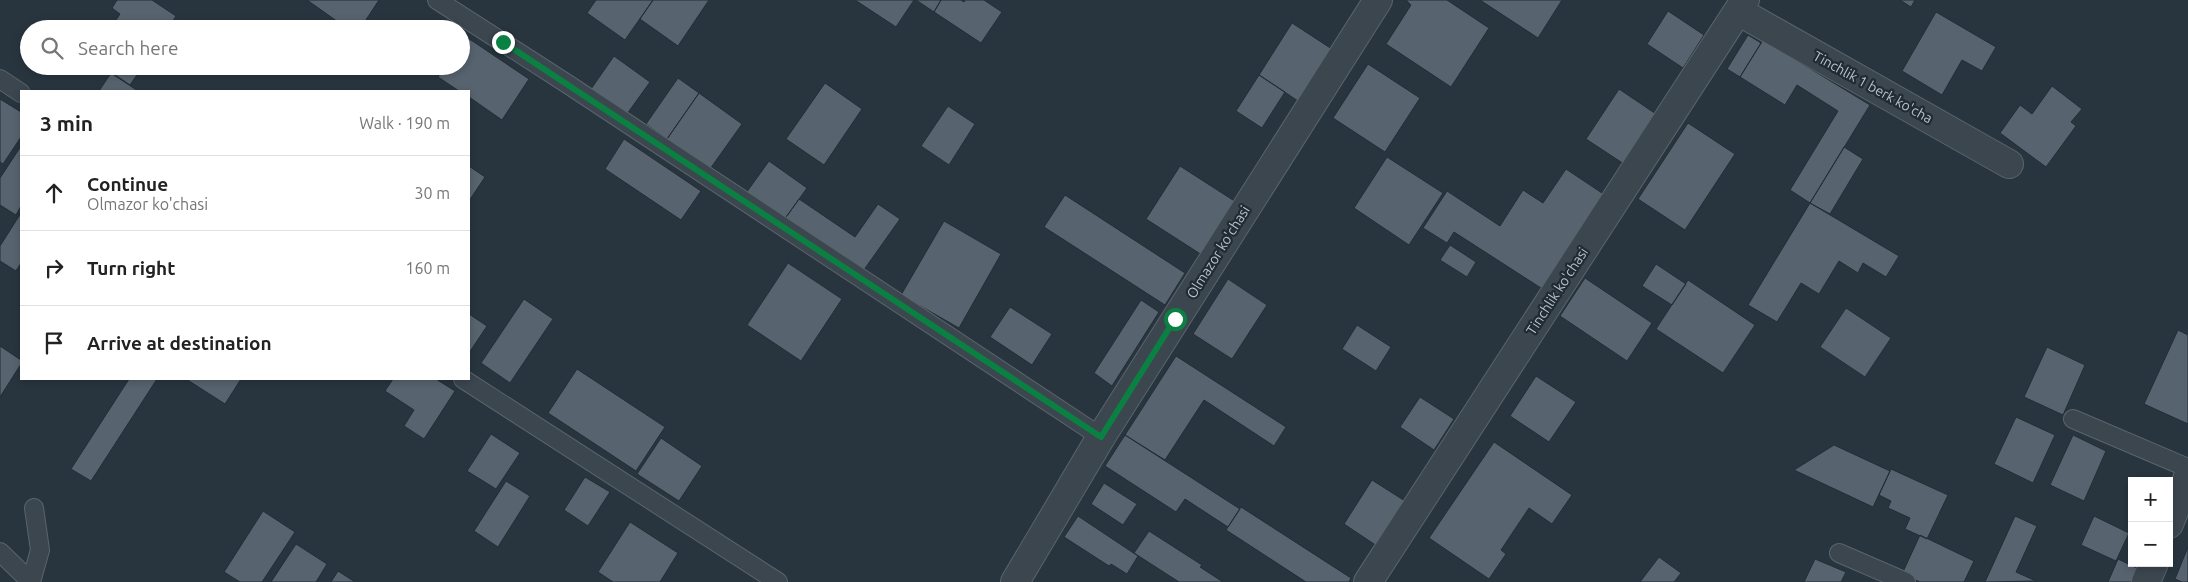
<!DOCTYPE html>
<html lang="en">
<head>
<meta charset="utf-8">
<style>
  body { margin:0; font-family:Ubuntu,sans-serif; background:#f2f2f2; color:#222 }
  .controls { position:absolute; right:15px; bottom:15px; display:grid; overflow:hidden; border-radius:0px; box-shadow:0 2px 8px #0003 }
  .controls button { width:45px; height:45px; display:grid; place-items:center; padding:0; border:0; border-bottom:1px solid #e0e0e0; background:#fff; color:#222; font:25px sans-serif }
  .stop { position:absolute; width:15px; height:15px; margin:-11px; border:4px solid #0b8043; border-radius:50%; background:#fff }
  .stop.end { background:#0b8043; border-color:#fff; box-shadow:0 1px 5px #0008 }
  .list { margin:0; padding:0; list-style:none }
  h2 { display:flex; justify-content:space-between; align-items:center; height:65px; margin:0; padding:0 20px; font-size:21px }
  h2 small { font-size:16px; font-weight:400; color:#767676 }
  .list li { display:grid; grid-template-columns:32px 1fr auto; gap:15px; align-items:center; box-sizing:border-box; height:75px; padding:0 20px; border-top:1px solid #e0e0e0 }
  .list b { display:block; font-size:19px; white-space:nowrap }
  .list p { margin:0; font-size:16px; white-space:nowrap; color:#767676 }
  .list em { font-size:16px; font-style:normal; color:#767676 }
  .icon { flex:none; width:28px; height:28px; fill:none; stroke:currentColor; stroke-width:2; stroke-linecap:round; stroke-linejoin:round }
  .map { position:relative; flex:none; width:2188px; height:582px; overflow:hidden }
  .search { position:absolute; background:#fff; box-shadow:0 2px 8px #0003; left:20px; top:20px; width:450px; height:55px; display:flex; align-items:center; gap:12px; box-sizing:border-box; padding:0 18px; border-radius:28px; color:#767676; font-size:19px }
  .panel { position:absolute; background:#fff; box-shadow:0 2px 8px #0003; left:20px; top:90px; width:450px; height:290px; border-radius:0px }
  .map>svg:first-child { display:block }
  .building { fill:#57636f; stroke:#232d36 }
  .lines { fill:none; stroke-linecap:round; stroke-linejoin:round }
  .service-casing { stroke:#5a646c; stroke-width:20 }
  .minor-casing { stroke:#5a646c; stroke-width:30 }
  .service { stroke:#3c464f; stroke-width:18 }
  .minor { stroke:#3c464f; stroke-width:28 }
  .route { stroke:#0b8043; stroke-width:6 }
  .labels { text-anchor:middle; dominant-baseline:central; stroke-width:4.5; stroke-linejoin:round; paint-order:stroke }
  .street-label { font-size:14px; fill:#b9c1c9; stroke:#212b34 }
</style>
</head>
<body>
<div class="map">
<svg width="2188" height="582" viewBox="0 0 2188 582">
  <rect width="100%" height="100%" fill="#28353f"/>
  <path class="building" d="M117,0H152L176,16L168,29H110L120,14L112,8Z
    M307,0H379L360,29H348Z
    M596,0H653L625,40L587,13Z
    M653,0H709L678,46L640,19Z
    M855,0H914L896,27Z
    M916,0H941L934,12Z
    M941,0H961L964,2L965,0H984L1002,12L981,43L934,12Z
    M1406,0H1447L1489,28L1451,87L1386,44L1411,5Z
    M1480,0H1562L1538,38Z
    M1900,0H1915L1911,7Z
    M1668,11L1704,35L1683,68L1647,44Z
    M1936,12L1996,47L1982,71L1962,60L1942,95L1902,71Z
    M1292,23L1335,51L1301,103L1259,75Z
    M1748,35L1761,43L1740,77L1727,69Z
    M465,36L529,79L502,120L469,97V91H459L438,77L445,66H461V42Z
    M1763,40L1870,105L1810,203L1790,190L1838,111L1797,85L1785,105L1740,77Z
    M614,56L650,82L627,114L591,89Z
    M1368,64L1420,98L1385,152L1333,118Z
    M102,66H143L130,85Z
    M111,73L138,91H99Z
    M1259,75L1285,92L1262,128L1236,111Z
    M678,78L699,93L667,139L646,124Z
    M825,83L862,109L824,165L786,139Z
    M2052,86L2082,109L2071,122L2076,126L2046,167L2000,133L2020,105L2032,114Z
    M1619,89L1659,116L1627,166L1586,139Z
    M699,93L742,124L710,169L667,139Z
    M0,99L21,112V137L3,164L0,162Z
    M948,106L975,124L949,165L921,146Z
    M1688,123L1735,154L1685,230L1638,199Z
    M624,139L701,191L681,220L605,169Z
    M21,146V206L16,215L0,205V178Z
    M1844,147L1863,159L1830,214L1810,203Z
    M1387,157L1443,193L1409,245L1354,208Z
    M769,161L807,188L784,220L746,193Z
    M469,166L485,177L469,201Z
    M1180,166L1236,202L1202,255L1146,219Z
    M1566,169L1605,195L1544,290L1454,232L1447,243L1423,228L1447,191L1500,226L1523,190L1543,203Z
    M1065,195L1185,273L1165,305L1044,227Z
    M799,199L855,237L878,204L900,219L861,274L784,220Z
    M1810,203L1899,256L1886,277L1863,263L1858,273L1839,261L1819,294L1801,283L1777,322L1748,305Z
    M21,213V263L16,271L0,261V246Z
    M944,221L1001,254L959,328L901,295Z
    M1450,245L1476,262L1467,277L1440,260Z
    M788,263L842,299L801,361L747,325Z
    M1656,264L1686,284L1672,305L1642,286Z
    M1585,278L1652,323L1627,361L1560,316Z
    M1228,279L1267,305L1232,359L1193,334Z
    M1688,280L1755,325L1723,373L1656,329Z
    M524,299L553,319L510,383L481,363Z
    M1141,300L1159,312L1112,386L1094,373Z
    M1010,307L1052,334L1032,365L990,337Z
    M1846,308L1891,338L1865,377L1820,347Z
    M469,314L487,326L469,353Z
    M1357,325L1391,347L1376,371L1342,349Z
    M2178,330L2188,335V424L2144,404Z
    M0,346L21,360V364L0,397Z
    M2047,347L2085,365L2063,415L2024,397Z
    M1176,356L1286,427L1274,446L1204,400L1165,460L1125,435Z
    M577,369L665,427L636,471L548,413Z
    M1536,376L1576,402L1549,442L1510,416Z
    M129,379H157L91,481L71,469Z
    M186,379H241L225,404Z
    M393,379H436L455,391L424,439L404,426L414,410L385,391Z
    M1420,397L1454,419L1434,450L1400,427Z
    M2016,417L2055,435L2033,483L1994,464Z
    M491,434L520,453L496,489L467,471Z
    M1125,435L1240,509L1228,527L1185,499L1176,512L1105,466Z
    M2073,435L2106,451L2084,501L2050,485Z
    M661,438L702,466L679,501L637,474Z
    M1494,442L1572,495L1552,524L1529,508L1501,550L1506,554L1489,579L1429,538Z
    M1834,445L1890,471L1873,507L1794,470Z
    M1891,469L1948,495L1927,539L1905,529L1910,518L1888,508L1891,501L1879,495Z
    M585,477L610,492L588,526L564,510Z
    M1372,480L1405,501L1377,546L1344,524Z
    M506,481L530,496L498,547L474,531Z
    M1104,483L1137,504L1123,525L1091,504Z
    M1241,507L1351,578L1349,582H1306L1226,530Z
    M263,511L295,532L262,582H240L224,572Z
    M1078,516L1138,556L1127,574L1111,564L1109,566L1064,537Z
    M2015,516L2037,526L2016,572L2036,581L1985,582Z
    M2094,516L2129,533L2116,561L2081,545Z
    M630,522L678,553L660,582H613L598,572Z
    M1149,531L1202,565L1200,567L1223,582H1179L1134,553Z
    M1920,535L1974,561L1964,582H1920L1902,574Z
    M296,544L327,564L316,582H271Z
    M2188,547V582H2182L2175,579Z
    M1659,557L1681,573L1674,582H1640Z
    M1815,559L1846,572L1841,582H1804Z
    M2118,559L2139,569L2133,582H2108Z
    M338,571L355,582H331Z"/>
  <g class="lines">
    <g class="service-casing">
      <path id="service" d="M437,0L569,85L1101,437
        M0,79L21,93
        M463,379L778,582
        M2073,419L2188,468
        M0,552L31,582L40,550L34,508
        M1839,553L1906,582"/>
    </g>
    <g class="minor-casing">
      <path id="minor" d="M1738,11L2009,164
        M2169,524L2188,477
        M1015,582L1101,437L1378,0
        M1368,582L1745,0
        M2146,582L2154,563"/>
    </g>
    <use href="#service" class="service"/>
    <use href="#minor" class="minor"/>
  </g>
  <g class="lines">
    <path class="route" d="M503,42L1101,437L1175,319"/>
  </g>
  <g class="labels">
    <g class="street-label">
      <text transform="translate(1873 87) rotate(29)">Tinchlik 1 berk ko'cha</text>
      <text transform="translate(1218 252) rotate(-58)">Olmazor ko'chasi</text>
      <text transform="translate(1557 291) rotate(-57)">Tinchlik ko'chasi</text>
    </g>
  </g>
</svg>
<div class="controls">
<button>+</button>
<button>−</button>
</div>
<div class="stop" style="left:1175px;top:319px"></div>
<div class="stop end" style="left:503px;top:42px"></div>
<div class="search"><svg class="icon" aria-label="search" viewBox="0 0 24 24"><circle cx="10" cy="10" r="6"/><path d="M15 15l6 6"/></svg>Search here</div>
<section class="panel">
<h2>3 min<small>Walk · 190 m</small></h2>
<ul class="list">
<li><svg class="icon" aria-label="ahead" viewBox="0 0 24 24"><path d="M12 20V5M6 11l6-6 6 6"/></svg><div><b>Continue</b><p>Olmazor ko'chasi</p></div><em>30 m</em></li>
<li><svg class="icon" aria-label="right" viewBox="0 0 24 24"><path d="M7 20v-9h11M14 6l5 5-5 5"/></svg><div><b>Turn right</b></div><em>160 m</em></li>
<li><svg class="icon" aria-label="arrive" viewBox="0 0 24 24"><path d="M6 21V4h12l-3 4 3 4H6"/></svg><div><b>Arrive at destination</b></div></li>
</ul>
</section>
</div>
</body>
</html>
